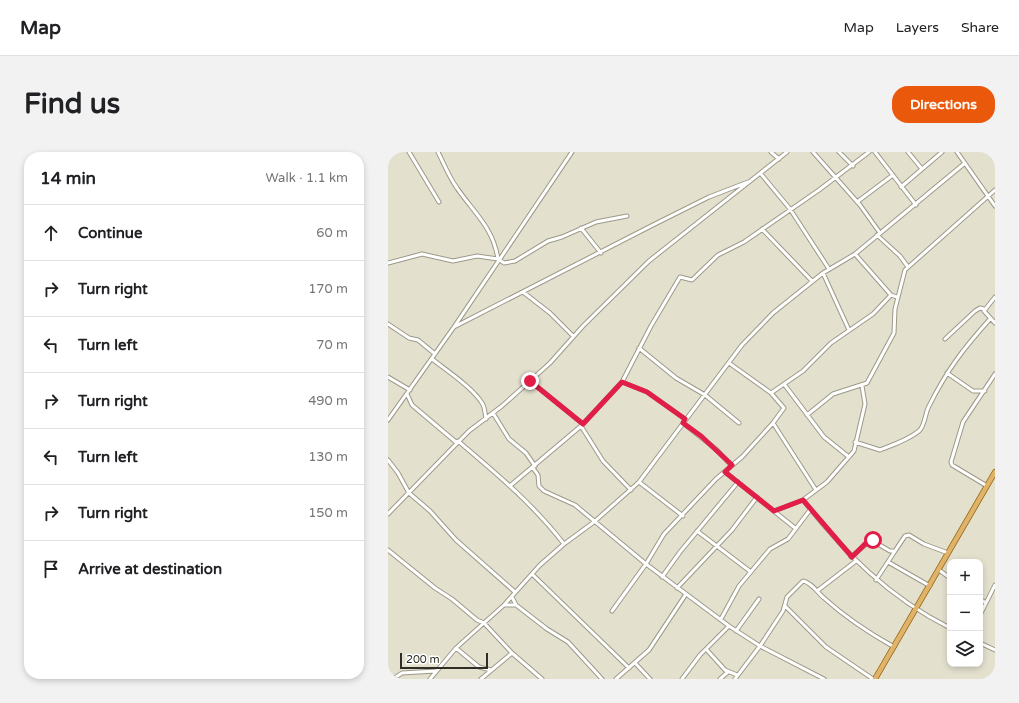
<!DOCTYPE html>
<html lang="en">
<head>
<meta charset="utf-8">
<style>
  body { margin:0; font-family:"Varela Round",sans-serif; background:#f2f2f2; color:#202124 }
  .controls { position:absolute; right:12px; bottom:12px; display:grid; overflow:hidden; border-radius:8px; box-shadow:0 2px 6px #0003 }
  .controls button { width:36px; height:36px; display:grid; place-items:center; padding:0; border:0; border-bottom:1px solid #e0e0e0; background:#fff; color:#202124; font:20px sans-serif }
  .scale { position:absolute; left:12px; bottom:10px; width:88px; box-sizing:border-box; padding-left:4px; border:2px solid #2e2d26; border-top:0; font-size:11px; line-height:14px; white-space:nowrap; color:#2e2d26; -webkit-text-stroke:3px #fff; paint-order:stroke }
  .stop { position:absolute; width:12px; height:12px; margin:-9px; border:3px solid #e11d48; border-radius:50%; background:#fff }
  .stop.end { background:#e11d48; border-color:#fff; box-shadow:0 1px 4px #0008 }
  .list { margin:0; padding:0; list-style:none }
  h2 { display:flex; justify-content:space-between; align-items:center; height:52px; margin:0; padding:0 16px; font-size:17px }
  h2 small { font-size:13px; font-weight:400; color:#757577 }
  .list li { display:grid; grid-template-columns:26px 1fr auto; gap:12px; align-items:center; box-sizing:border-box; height:56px; padding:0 16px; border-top:1px solid #e0e0e0 }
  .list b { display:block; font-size:15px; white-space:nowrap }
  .list em { font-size:13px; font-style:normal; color:#757577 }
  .icon { flex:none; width:22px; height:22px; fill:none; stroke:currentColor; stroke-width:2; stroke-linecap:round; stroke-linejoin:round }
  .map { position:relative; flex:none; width:607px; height:527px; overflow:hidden; border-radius:16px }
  header { display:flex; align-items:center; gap:24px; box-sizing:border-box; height:56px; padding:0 20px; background:#fff; border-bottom:1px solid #e0e0e0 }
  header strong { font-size:19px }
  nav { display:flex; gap:22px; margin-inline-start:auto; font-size:14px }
  .intro { display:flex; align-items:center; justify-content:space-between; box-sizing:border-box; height:96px; padding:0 24px }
  h1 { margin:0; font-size:28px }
  .button { padding:10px 18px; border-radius:16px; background:#ea580c; color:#fff; font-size:14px; font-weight:700 }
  main { display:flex; gap:24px; padding:0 24px }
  aside { flex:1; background:#fff; border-radius:16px; box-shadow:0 2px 6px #0003 }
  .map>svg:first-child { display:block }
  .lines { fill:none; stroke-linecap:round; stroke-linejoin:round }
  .street-casing { stroke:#9d9988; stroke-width:5 }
  .primary-casing { stroke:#936411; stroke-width:6 }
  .street { stroke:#fff; stroke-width:3 }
  .primary { stroke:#dfb36a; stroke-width:4.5 }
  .route { stroke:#e11d48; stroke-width:5 }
</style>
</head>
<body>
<header>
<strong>Map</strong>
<nav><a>Map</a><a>Layers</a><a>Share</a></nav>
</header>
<div class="intro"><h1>Find us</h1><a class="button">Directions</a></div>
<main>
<aside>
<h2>14 min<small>Walk · 1.1 km</small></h2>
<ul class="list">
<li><svg class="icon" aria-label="ahead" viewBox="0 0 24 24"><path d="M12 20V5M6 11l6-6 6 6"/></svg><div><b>Continue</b></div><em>60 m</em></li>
<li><svg class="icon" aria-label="right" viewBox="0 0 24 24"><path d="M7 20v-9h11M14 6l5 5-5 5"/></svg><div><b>Turn right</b></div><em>170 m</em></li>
<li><svg class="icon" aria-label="left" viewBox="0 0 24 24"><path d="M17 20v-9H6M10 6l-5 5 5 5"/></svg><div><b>Turn left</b></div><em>70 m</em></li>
<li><svg class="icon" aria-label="right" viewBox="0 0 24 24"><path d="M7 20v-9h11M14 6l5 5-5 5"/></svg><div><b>Turn right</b></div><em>490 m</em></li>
<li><svg class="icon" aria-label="left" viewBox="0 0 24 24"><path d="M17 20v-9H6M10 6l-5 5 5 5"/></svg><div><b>Turn left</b></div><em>130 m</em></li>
<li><svg class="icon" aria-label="right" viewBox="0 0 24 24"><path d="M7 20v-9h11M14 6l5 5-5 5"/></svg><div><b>Turn right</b></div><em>150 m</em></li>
<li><svg class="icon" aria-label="arrive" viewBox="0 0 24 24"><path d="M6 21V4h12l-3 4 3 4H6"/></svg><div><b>Arrive at destination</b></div></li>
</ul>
</aside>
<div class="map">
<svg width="607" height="527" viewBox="0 0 607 527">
  <rect width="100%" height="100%" fill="#e4e0ce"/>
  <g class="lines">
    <g class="street-casing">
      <path id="street" d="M21,0L51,50
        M50,0C56,12 61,25 69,36C86,61 105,75 110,107L116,111L127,109L160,89L174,85L208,70L239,64
        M383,0L391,7
        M425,0L472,53L492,81
        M451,0L465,14
        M487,0L528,53
        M520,0L534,17
        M569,0L607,54
        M373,22L402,57L441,117
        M513,35L554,0
        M469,50L505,23
        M193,76L213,101
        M374,77L424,129
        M489,83L512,104L520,115
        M467,102L503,143L509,145
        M0,111L34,102L65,109L89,104L110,107
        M435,121L461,178
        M135,140L162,161L185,184
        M607,145L596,159L607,171
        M0,172L21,186L30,188L47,202
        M66,175L265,73L321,45L360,30
        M557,187L587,159L592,156L596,157
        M251,196L288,226L317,243L351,271
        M44,207C58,218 85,236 94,251C97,255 97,262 98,267
        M559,221L585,239H597
        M0,225L22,238
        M142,229L195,272
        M234,230L259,240L297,267
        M396,232L436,285L461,305
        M383,241L415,219L443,191L485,162L503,143
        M19,242L24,253L69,291
        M105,261L121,287L138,301L147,314
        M419,263L445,242L479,231L506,181L507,157L517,118L607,38
        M0,268L66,175L184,0
        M295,271L329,298L343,313
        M385,271L428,338
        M193,274L215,309L243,338
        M70,289C109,322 145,352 176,392
        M467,290L492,298C505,293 520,288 531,279C537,274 537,261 541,254C559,218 575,197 602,167
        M0,308L10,321L21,341L42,359L68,388L127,440
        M145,316L150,323L151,334L156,339L187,353L258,412L341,474L372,494L436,527
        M337,320L407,376
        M251,330L295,364
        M123,333L193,274L234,230L263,174L292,125L304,128L330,103L356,90L431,38L481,0
        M599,334L564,313L563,310L575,270L607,222
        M415,348C457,401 500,445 562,476
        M386,359L415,348L439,330L466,299L477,252L474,234
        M0,362L81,279L114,254L162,211L195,174L261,109L399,0
        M309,379L363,420
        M0,398L47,436L64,447L89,468L96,471L124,501L154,527
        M463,405L483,388L502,399H507L517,384L521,383L536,392L560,401
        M500,410L542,434
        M551,418L562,426
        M144,422L241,516
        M274,425L292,400L350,330
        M488,428L507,399
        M289,436L344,378L369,345
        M429,439L468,409
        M124,445L128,453L159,477L180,490L214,527
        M592,447L598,451
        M116,453H128
        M397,454L438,495L485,527
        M224,459L258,412L276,382L328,327L354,305L385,271L396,256L383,241L341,211
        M592,463L607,433
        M333,467L351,434L382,397L400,387L422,358
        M348,479L371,447
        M592,491L607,498
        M68,496L91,515L103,518
        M318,497L337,518L349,523
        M247,511L262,527
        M5,527L14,521L48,519
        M42,527L68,496L116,453L152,413L176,392L206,370L251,330L354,193L385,161L435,121L467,102L577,11
        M93,527L124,501
        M228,527L261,498L298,442
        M294,527L312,503L341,474
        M332,527L340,520
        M347,527L372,494L395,459L399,445L415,429C423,430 430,441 436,446C457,465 481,481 506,495"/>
    </g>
    <g class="primary-casing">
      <path id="primary" d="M487,527L607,320"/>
    </g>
    <use href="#street" class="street"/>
    <use href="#primary" class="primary"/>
  </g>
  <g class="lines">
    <path class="route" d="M142,229L195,272L234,230L259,240L297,267L295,271L313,284L344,313L337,320L386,359L415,348L464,405L478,391L485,388"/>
  </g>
</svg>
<div class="controls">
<button>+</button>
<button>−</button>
<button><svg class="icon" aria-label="layers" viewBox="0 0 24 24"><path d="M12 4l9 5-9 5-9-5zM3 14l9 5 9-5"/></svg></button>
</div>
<div class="scale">200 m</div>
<div class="stop" style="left:485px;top:388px"></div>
<div class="stop end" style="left:142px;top:229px"></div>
</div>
</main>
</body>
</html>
